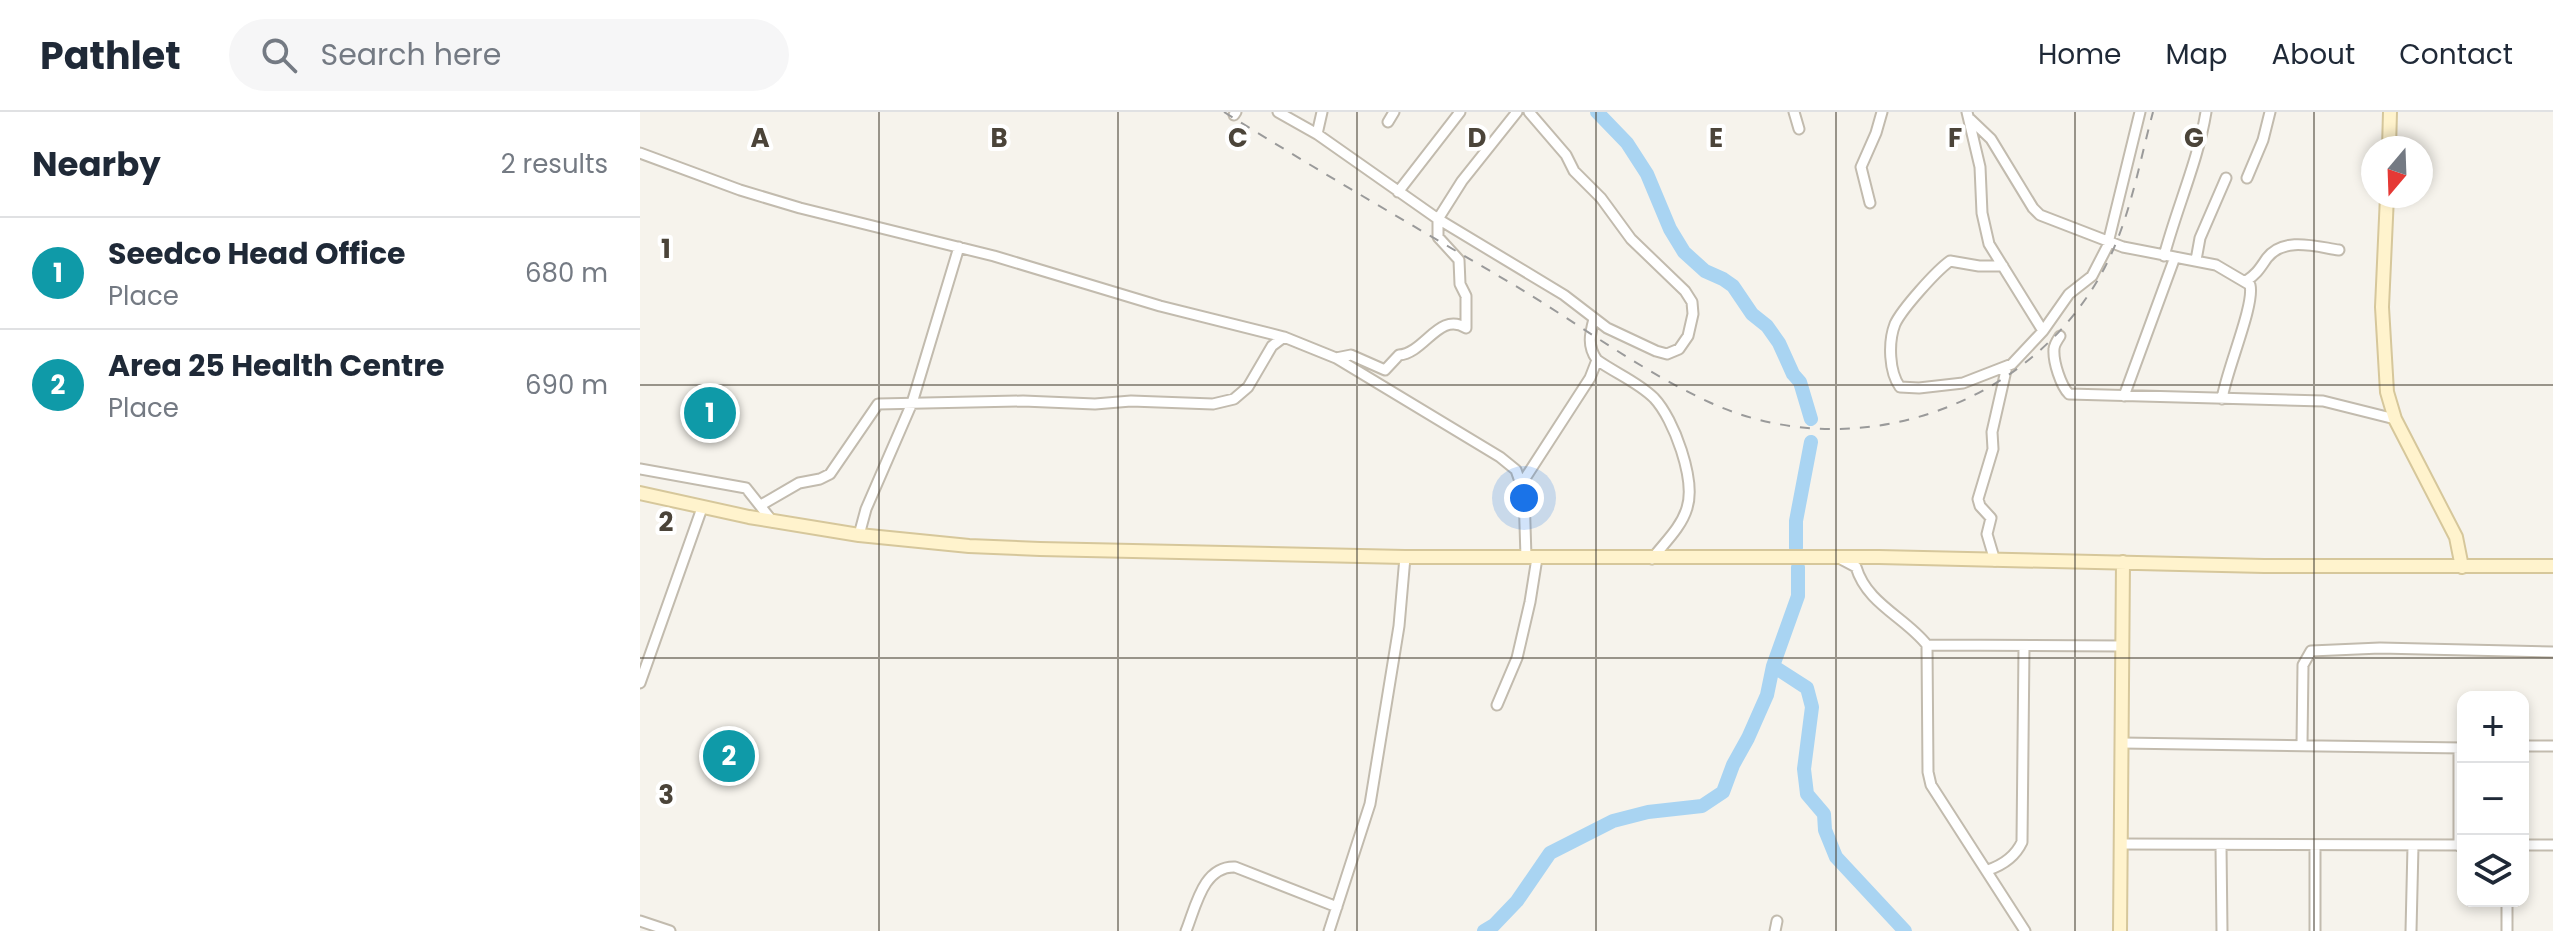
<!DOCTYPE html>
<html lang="en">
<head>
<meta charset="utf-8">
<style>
  body { margin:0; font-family:Poppins,sans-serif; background:#f6f6f7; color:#1f2937 }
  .controls { position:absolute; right:24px; bottom:24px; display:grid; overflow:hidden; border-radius:16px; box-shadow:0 4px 12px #0003 }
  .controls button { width:72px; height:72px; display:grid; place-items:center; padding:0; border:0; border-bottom:2px solid #e0e1e3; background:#fff; color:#1f2937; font:40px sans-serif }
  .compass { position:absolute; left:1721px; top:24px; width:72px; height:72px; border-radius:50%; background:#fff; box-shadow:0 4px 12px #0003; rotate:199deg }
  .you { position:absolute; left:884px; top:386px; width:28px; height:28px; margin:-20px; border:6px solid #fff; border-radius:50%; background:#1a73e8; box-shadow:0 0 0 12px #1a73e833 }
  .badge { display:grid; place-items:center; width:52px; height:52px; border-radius:50%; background:#7c3aed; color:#fff; font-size:26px; font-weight:700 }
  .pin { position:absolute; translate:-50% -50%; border:4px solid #fff; box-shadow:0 2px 8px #0006 }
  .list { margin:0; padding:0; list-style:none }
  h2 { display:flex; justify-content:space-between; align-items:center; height:104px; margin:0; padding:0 32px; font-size:34px }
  h2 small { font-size:26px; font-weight:400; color:#747a83 }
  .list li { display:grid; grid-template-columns:52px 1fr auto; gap:24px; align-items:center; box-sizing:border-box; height:112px; padding:0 32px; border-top:2px solid #e0e1e3 }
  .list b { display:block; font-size:30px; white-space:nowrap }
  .list p { margin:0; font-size:26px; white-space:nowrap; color:#747a83 }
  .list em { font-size:26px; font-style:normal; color:#747a83 }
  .icon { flex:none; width:44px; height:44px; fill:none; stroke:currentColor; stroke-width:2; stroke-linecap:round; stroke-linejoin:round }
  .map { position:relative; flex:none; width:1913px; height:819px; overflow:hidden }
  header { display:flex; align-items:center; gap:48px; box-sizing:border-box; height:112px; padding:0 40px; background:#fff; border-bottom:2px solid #e0e1e3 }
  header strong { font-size:38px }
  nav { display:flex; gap:44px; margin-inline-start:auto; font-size:28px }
  .search { width:560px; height:72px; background:#f6f6f7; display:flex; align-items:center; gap:20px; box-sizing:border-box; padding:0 28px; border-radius:44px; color:#747a83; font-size:30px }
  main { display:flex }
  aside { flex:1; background:#fff }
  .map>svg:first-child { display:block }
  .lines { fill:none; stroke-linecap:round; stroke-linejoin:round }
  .river { stroke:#a9d4f2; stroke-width:14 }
  .street-casing { stroke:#c2bbae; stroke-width:13 }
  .secondary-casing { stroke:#d6c79b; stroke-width:16 }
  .street { stroke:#fff; stroke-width:9 }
  .secondary { stroke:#fff3cd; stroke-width:12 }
  .rail { stroke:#9a9a9a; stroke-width:2; stroke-dasharray:10 10; stroke-linecap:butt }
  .grid { fill:none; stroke:#4b4439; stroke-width:2; stroke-opacity:0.55 }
  .grid-label { font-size:26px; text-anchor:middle; font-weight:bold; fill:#4b4439; stroke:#fff; stroke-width:8; stroke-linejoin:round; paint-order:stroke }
</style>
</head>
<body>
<header>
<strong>Pathlet</strong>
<div class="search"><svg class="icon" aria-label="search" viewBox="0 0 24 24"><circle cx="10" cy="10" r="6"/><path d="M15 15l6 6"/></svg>Search here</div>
<nav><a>Home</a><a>Map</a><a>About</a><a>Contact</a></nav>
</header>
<main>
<aside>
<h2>Nearby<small>2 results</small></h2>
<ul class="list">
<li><span class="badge" style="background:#0f9aa8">1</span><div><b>Seedco Head Office</b><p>Place</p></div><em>680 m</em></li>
<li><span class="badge" style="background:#0f9aa8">2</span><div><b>Area 25 Health Centre</b><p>Place</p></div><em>690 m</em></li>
</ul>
</aside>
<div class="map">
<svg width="1913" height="819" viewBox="0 0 1913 819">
  <rect width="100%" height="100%" fill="#f6f3ec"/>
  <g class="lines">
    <path class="river" d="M957,0L987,31L1007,62L1030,117L1044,140L1065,159L1083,167L1093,174L1112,202L1127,214L1139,231L1153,262L1160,270L1171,307
      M1156,436V409L1171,330
      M1133,554L1167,576L1172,595L1164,657L1167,682L1184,702L1185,718L1196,745L1265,819
      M844,819L854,813L877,789L910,741L973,709L1008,700L1062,694L1083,680L1093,653L1108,626L1127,583L1133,554L1158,484V455"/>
    <g class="street-casing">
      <path id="street" d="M638,0L677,22L798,107L924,183L967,216L1016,239L1027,242L1039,237L1048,224L1053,202L1052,190L1045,179L991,127L961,86L934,59L926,43L889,0
        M1154,0L1159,17
        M1327,0L1340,55L1342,101L1349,132L1403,219
        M594,3L596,0
        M1330,7L1351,27L1393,96L1400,103L1483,135L1576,153L1610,173C1615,193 1586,259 1582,287
        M748,10L754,0
        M677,22L682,0
        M0,41L100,78L160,96L354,144L520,194L644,225L696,246L860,345L876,358L884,381L886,445
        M1607,66L1623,28L1630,0
        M758,80L820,0
        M1230,91L1221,55L1236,21L1242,0
        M1524,144C1537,95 1558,49 1566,0
        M1556,148L1560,126L1586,66
        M1363,154H1339L1310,149C1296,159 1262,197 1255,212C1248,230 1249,260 1260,275L1279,276L1323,271L1372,252L1403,219L1429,182L1452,164L1467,135L1500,0
        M1606,169C1617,162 1620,156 1627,146C1644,124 1677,135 1699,138
        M954,207C950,222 947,234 957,248C975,261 998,270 1014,286C1034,307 1056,368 1047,396C1041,416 1024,431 1012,447
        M1420,224C1418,227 1414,233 1414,237C1413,250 1421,274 1429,282L1683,289L1755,307
        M696,246L711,243L745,258L759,243C785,241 799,199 826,216V184L820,172L819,148L798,125V107L822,69L877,0
        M1484,284L1535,145
        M0,357L106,376L133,410
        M882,371L950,266L957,248
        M121,393L159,371L180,367L190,362L238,292L383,289L455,292L491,289L573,292L594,287L608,275L632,234L644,225
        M219,423L226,397L272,291L319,135
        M1199,446L1216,455C1227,492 1265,505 1287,533L1288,660L1291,673L1385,819
        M1355,449L1347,422L1351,406L1340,394L1338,387L1353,337L1352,320L1367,254
        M1287,533L1482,534
        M0,571L62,396
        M857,593L877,546L890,490L897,446
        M1482,631L1823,636
        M1662,632L1663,553L1671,539L1740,536L1913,540
        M1883,634H1913
        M1480,732L1823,733
        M1675,733V819
        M1883,733H1913
        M1581,734L1582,819
        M1819,734V637
        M1348,758C1363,753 1375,745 1382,730L1384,535
        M0,809L30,819
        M546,819C556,794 563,754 595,755L697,795
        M689,819L730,692L759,514L765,445
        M1135,819L1137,809
        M1771,819L1773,734
        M1867,819V789"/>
    </g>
    <g class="secondary-casing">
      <path id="secondary" d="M1749,36L1750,0
        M1747,84L1742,195L1747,280L1755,307L1816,425L1822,455
        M0,381L109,405L219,423L329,434L400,437L765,445H1239L1624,454H1913
        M1480,819L1483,450"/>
    </g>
    <use href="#street" class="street"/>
    <use href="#secondary" class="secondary"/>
    <path class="rail" d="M584,0C680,60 777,116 874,173C939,212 1001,259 1071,291C1215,356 1392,295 1465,155C1490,107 1499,52 1513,0"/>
  </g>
  <path class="grid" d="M239,0V819M478,0V819M717,0V819M956,0V819M1196,0V819M1435,0V819M1674,0V819M0,273H1913M0,546H1913"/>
  <g class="grid-label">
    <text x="120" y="35">A</text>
    <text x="359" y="35">B</text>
    <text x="598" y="35">C</text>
    <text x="837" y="35">D</text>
    <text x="1076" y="35">E</text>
    <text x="1315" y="35">F</text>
    <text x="1554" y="35">G</text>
    <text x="26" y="146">1</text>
    <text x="26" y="419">2</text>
    <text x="26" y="692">3</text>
  </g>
</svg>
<div class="controls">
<button>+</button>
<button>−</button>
<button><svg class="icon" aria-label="layers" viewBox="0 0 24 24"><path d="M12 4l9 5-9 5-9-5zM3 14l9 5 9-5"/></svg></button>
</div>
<svg class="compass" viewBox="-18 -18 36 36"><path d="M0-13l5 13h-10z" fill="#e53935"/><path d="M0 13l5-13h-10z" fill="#747a83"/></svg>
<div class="you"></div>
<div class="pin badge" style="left:70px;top:301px;background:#0f9aa8">1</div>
<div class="pin badge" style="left:89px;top:644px;background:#0f9aa8">2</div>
</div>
</main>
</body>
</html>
